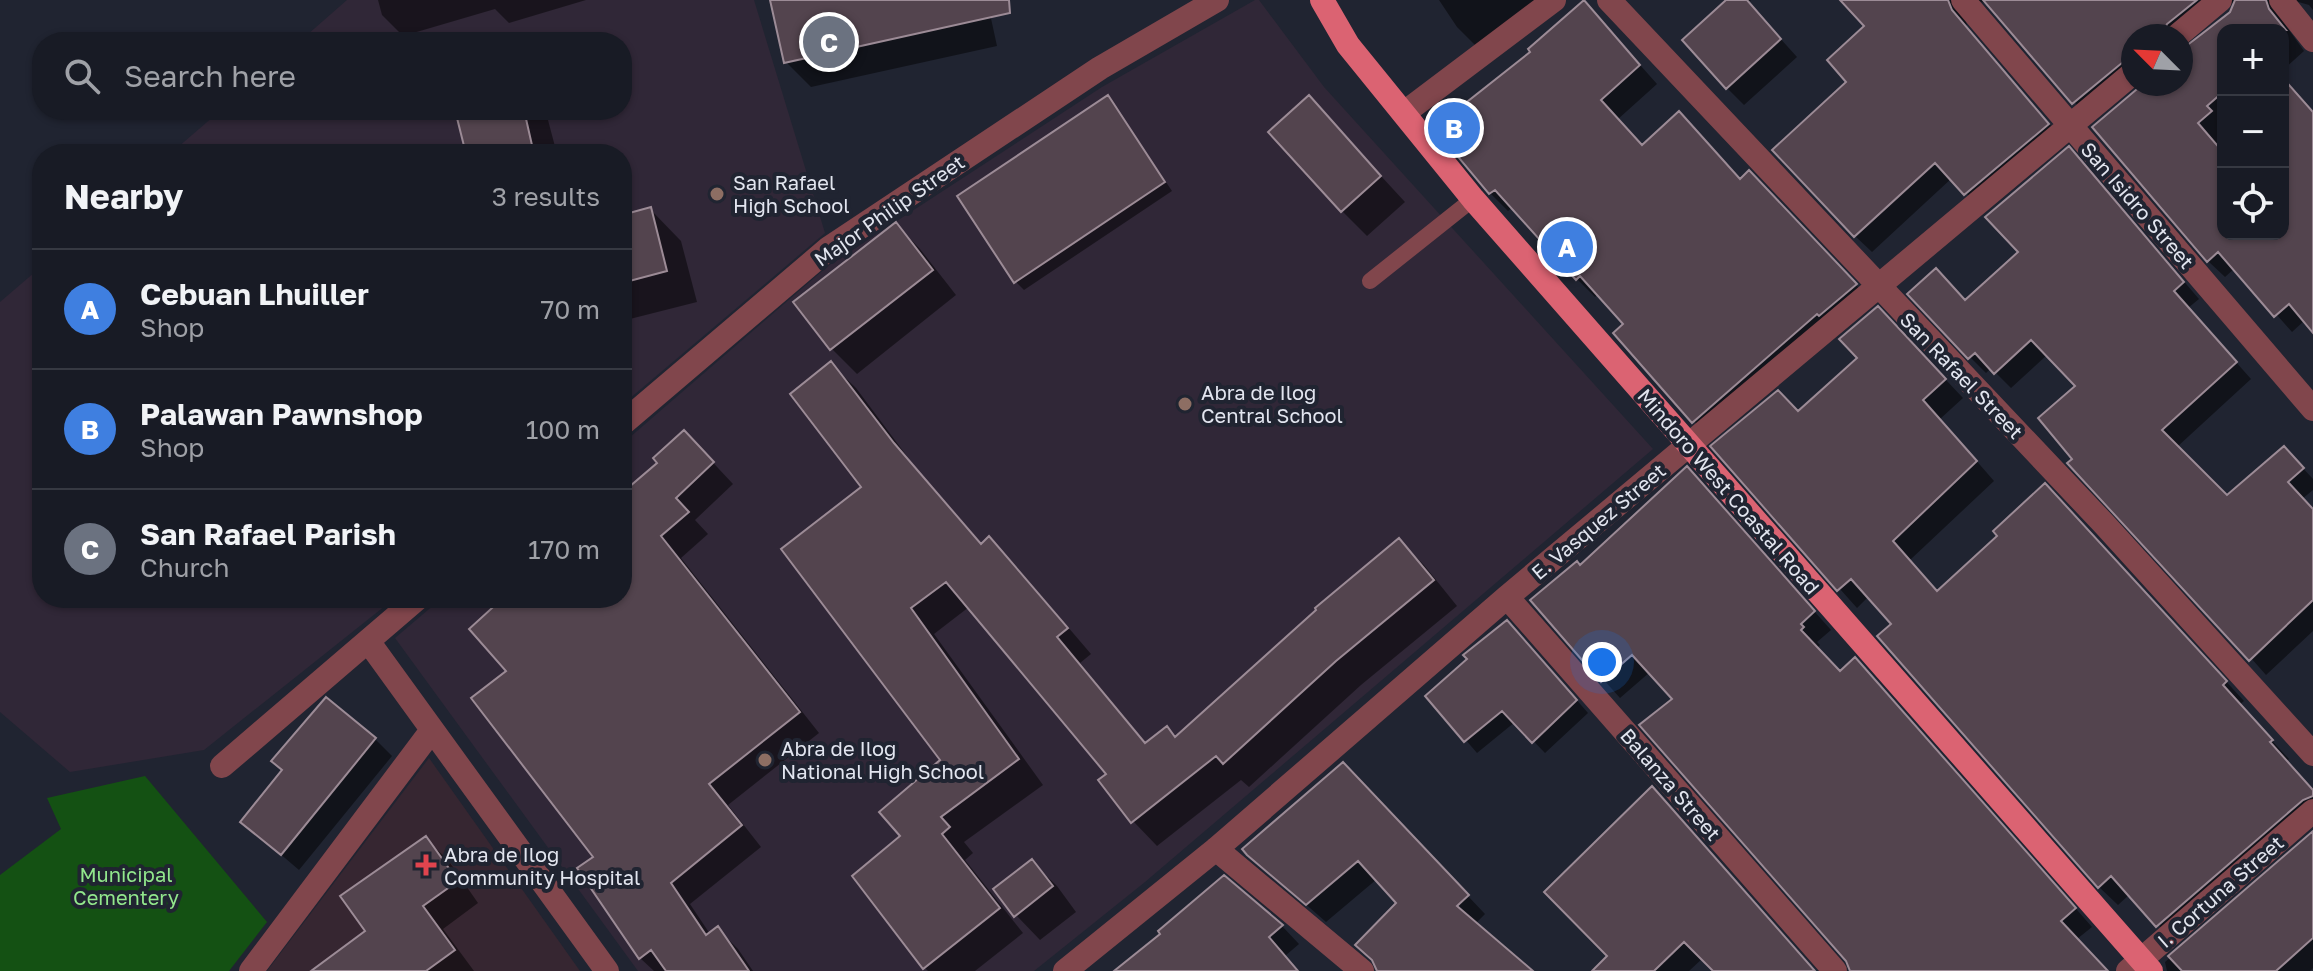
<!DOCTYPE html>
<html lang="en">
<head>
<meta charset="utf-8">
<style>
  body { margin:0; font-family:"Golos Text",sans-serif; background:#21242d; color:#f1f3f6 }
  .controls { position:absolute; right:24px; top:24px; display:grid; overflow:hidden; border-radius:16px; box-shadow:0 2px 6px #0004 }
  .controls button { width:72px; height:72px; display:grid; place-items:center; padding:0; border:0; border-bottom:2px solid #363942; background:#181b25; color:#f1f3f6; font:40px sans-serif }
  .compass { position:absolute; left:2121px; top:24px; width:72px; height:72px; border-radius:50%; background:#181b25; box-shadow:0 2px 6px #0004; rotate:294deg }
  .you { position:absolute; left:1602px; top:662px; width:28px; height:28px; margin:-20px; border:6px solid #fff; border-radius:50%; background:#1a73e8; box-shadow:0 0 0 12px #1a73e833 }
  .badge { display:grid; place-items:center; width:52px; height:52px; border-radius:50%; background:#7c3aed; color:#fff; font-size:26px; font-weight:700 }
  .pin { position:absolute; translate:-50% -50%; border:4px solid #fff; box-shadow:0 2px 8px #0006 }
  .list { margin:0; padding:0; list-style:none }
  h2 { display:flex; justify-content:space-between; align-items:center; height:104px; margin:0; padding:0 32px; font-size:34px }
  h2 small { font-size:26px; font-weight:400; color:#9fa1a7 }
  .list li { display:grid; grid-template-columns:52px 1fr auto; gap:24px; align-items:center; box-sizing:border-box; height:120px; padding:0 32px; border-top:2px solid #363942 }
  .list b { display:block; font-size:30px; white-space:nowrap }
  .list p { margin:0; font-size:26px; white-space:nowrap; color:#9fa1a7 }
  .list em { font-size:26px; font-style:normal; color:#9fa1a7 }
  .icon { flex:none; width:44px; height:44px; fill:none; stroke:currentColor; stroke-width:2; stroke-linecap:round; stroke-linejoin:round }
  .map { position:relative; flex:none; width:2313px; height:971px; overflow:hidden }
  .search { position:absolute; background:#181b25; box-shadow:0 2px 6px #0004; left:32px; top:32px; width:600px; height:88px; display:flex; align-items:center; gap:20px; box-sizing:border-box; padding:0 28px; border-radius:32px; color:#9fa1a7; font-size:30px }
  .panel { position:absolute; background:#181b25; box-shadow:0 2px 6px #0004; left:32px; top:144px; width:600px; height:464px; border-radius:32px }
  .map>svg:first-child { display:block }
  .education { fill:#302737 }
  .medical { fill:#362631 }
  .green { fill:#145113 }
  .shadow { fill:#0007 }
  .building { fill:#53444e; stroke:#9c8b96; stroke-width:2 }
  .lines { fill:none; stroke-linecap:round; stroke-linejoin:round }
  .lane { stroke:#81464c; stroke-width:16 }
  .street { stroke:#81464c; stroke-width:24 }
  .primary { stroke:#db6372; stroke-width:24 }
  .education-dot { fill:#8d6e63; stroke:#202431; stroke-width:3 }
  .health-dot { fill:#e0444e; stroke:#202431; stroke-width:3 }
  .labels { text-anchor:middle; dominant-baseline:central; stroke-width:8; stroke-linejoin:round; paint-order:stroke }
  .poi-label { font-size:20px; fill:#e2e5ef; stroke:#202431; text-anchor:start }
  .street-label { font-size:20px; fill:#e2e5ef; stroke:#202431 }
  .park-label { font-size:20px; fill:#92e78c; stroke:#202431 }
</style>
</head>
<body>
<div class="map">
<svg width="2313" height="971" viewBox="0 0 2313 971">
  <rect width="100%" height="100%" fill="#202431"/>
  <path class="education" d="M347,0H754L825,233L622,405V154H170L221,110H622V42H299Z
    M1255,0H1259L1324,87L1653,449L1145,882L1034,971H638L395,638L442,598H622V444L828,266L1102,87Z
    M42,266V598H395L204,750L70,772L0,712V302Z"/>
  <path class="medical" d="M429,758L580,971H267Z"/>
  <path class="green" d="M145,776L267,922L229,971H0V875L61,829L47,798Z"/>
  <path class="shadow" d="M378,0H586L509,23L495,9L403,36L382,15Z
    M773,0H987L997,46L811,87L786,62Z
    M1439,0H1545L1481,51L1457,27Z
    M1729,0H1751L1748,3L1797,57L1744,105L1727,88Z
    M1845,0H2313V10L2309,5L2295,1L2282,20L2304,51L2283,70V30H2223V234H2283V78L2313,113V330L2305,320L2292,332L2235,268L2225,277L2208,261L2145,84H2181V51L2232,12L2235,3L2228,4L2183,42L2181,47V36H2133V84L2090,120L1990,5L1979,1L1965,12L1967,28L2064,141L1982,210L1952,178L1872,252L1855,236L1849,82L1867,27Z
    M1584,2L1657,84L1617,120L1642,147L1767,191L1874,304L1712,439L1694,421L1626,324L1598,294L1595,297L1577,279L1513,207L1508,211L1490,193L1437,128L1532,52Z
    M1107,97L1115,106L1172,191L1024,290L1016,282L959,196Z
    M1309,98L1405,202L1367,236L1342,211Z
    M457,110H538L548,120L557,154H468Z
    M2084,165L2199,299L2188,308L2251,379L2177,447L2227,498L2299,464L2313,479V490L2302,499L2313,511V631L2266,675L2075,459L2078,387L2047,355L2011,388L1991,368L1986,373L1970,357L1965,302L2020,252Z
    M650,209L681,241L697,302L622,321V217Z
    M896,224L920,249L956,295L857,374L832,349L796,302Z
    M1896,327L1963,398L1940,419L1994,481L1910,560L1938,592L2063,504L2244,701L2239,705L2289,759L2287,761L2313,790V825L2176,944L2130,894L2118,905L2099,887L1893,624L1869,596L1857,608L1713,447L1799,413Z
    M831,364L856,388L918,471L983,545L989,539L1014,564L1091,654L1080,663L1147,744L1176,738L1399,540L1424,565L1457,606L1361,685L1249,787L1241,780L1157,846L1133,821L1109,775L969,607L934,634L1043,785L964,842L973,853L965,860L1023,933L975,971H928L924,967L902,836L942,760Z
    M704,453L733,484L695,520L708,534L681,558L819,733L728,805L761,847L690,904L710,934L718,929L738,949L753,971H654L640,958L509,671L507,598H622V496Z
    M1687,469L1831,630L1817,642L1820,645L1816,649L1840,673L1872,677L2092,927L2077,939L2107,971H1851L1848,960L1675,699L1650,672L1620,698L1533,601L1581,568Z
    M1519,634L1588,713L1545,753L1515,722L1477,753L1428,696Z
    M375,739L392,756L299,870L243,822Z
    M1361,783L1485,914L1475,924L1529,971H1378L1399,903L1377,879L1326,922L1263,867Z
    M1652,788L1670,806L1815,971H1715L1703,958L1689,971H1622Z
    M2313,833V968L2310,971H2167L2165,962Z
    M426,839L448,860L478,903L443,929L474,971H349L368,932Z
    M1032,862L1057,886L1076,912L1040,940L1016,915Z
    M1282,926L1299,944L1285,956L1298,971H1117Z"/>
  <path class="building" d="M770,0H1009L1010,13L784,63Z
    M1584,0L1640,65L1601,100L1642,145L1679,111L1740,179L1749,170L1857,284L1819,316L1817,314L1692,423L1613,333L1623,324L1580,276L1576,280L1495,190L1489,194L1434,128L1530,52L1528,49Z
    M1726,0H1747L1781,39L1726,89L1682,40Z
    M1840,0H1948L1952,10L2049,124L1964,195L1935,163L1854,237L1772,150L1846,82L1827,60L1864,26Z
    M1983,0H2197L2167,24L2162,36H2133V58L2123,62L2072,104Z
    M2235,0H2266L2269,9L2286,30H2223V92L2207,106L2212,111L2198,123L2223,152V234H2283V78L2313,112V333L2289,304L2274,317L2218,252L2207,262L2092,127L2143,84H2181V50L2230,12Z
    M1108,95L1165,182L1014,283L957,196Z
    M1309,95L1381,176L1341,212L1268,132Z
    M455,110H524L534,154H466Z
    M2069,146L2184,282L2174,291L2237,362L2162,430L2227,495L2284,446L2304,468L2288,482L2313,509V600L2249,661L2067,463L2072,459L2038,418L2075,386L2031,340L1994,374L1975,353L1968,359L1907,294L1936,268L1965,300L2018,252L1985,217Z
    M651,207L667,271L622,283V215Z
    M896,222L933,270L830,350L793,302Z
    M1878,306L1946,379L1923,400L1977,461L1893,541L1937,591L1997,536L1993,531L2045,483L2227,681L2223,685L2273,740L2270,742L2313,790V796L2303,800L2156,927L2111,876L2098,888L1877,636L1891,624L1851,579L1837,591L1710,446L1778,390L1798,411L1857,358L1839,339Z
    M831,361L894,443L981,544L989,536L1068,628L1057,637L1145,743L1167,726L1175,737L1316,610L1315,608L1399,538L1434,580L1336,661L1223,764L1216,756L1131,823L1098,780L1106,774L946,582L911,608L1019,759L941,817L950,827L942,834L1000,908L923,969L852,876L900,836L879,812L940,760L781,549L861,487L790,394Z
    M684,430L714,462L676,498L689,512L661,536L800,712L709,784L742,825L671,883L706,935L718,926L749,971H666L651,950L639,959L577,868L593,857L471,698L506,671L469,629L503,598H622V493L657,463L653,458Z
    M1687,466L1815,611L1801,624L1804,627L1801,630L1840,671L1855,657L2076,908L2061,921L2108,971H1850L1846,961L1639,725L1672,699L1632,655L1601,682L1530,600L1577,561L1580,565Z
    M1507,620L1577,700L1532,743L1502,711L1464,742L1425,696L1467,659L1463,655Z
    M326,697L376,738L281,855L240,822L282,770L271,761Z
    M1343,762L1469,895L1457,906L1533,971H1377L1372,960L1355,945L1396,903L1358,861L1306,905L1247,855L1242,849Z
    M1652,786L1815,971H1713L1684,942L1654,971H1592L1607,956L1544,892Z
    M2313,831V938L2276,971H2182L2168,956Z
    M426,836L458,881L423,906L455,950L426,971H311L365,931L340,896Z
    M1032,859L1053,886L1014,917L993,889Z
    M1224,875L1283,925L1269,937L1298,971H1114L1160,934L1158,931Z"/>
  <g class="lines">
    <path class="lane" d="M1370,281L1473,199"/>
    <path class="street" d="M1609,0L2105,525L2313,754
      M1963,0L2313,409
      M2281,0L2313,40
      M2177,36L2220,0
      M1404,113L1554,0
      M622,424L829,248L1100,68L1217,0
      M1507,597L1835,971
      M368,641L607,971
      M222,766L418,598
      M1216,849L1362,971
      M251,971L432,730
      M1065,971L1216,849L1507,597L2133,73
      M2128,971L2313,811"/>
    <path class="primary" d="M1322,0L1348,45L1473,199L2151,971"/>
  </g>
  <g class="education-dot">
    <circle cx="717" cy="194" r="8"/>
    <circle cx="1185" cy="404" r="8"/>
    <circle cx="765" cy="760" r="8"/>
  </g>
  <path class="health-dot" d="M422 853h8v8h8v8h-8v8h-8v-8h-8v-8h8z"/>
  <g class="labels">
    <g class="poi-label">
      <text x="733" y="182">San Rafael<tspan x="733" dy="23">High School</tspan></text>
      <text x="1201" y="392">Abra de Ilog<tspan x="1201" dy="23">Central School</tspan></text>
      <text x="781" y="748">Abra de Ilog<tspan x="781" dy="23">National High School</tspan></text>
      <text x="444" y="854">Abra de Ilog<tspan x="444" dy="23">Community Hospital</tspan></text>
    </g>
    <g class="street-label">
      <text transform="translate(2138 205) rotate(49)">San Isidro Street</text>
      <text transform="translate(889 210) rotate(-35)">Major Philip Street</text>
      <text transform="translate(1962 375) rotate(46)">San Rafael Street</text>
      <text transform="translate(1729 491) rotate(49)">Mindoro West Coastal Road</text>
      <text transform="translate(1598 521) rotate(-40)">E. Vasquez Street</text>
      <text transform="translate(1671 784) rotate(49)">Balanza Street</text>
      <text transform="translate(2220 891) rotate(-41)">I. Cortuna Street</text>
    </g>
    <g class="park-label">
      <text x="126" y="874">Municipal<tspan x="126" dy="23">Cementery</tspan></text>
    </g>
  </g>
</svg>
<div class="controls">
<button>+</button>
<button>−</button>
<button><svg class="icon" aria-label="locate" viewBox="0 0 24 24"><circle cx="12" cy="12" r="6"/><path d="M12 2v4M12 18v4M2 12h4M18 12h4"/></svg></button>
</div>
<svg class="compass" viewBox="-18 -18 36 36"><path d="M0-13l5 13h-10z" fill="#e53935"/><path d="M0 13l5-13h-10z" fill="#9fa1a7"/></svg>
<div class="you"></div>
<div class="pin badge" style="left:1567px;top:247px;background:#3f7fe0">A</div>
<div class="pin badge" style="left:1454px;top:128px;background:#3f7fe0">B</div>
<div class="pin badge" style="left:829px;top:42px;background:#6b7280">C</div>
<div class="search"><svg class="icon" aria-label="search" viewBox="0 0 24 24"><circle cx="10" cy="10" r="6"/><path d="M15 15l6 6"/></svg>Search here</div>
<section class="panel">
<h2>Nearby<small>3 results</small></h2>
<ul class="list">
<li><span class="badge" style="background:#3f7fe0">A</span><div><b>Cebuan Lhuiller</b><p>Shop</p></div><em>70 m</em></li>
<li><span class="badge" style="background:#3f7fe0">B</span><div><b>Palawan Pawnshop</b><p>Shop</p></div><em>100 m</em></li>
<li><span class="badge" style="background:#6b7280">C</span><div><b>San Rafael Parish</b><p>Church</p></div><em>170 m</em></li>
</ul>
</section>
</div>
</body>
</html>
